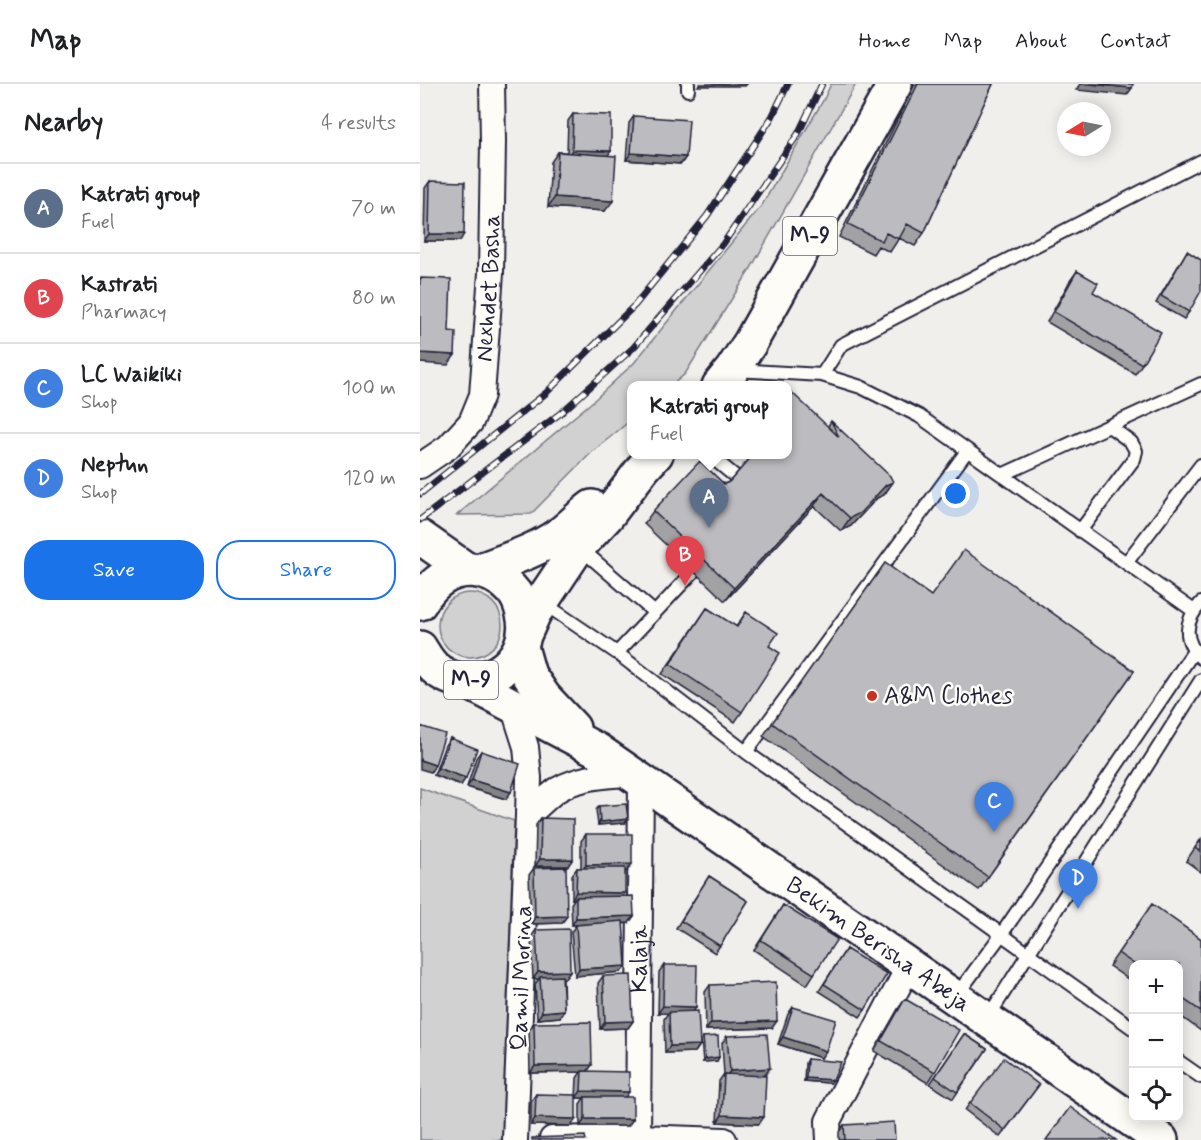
<!DOCTYPE html>
<html lang="en">
<head>
<meta charset="utf-8">
<style>
  body { margin:0; font-family:Mynerve,sans-serif; background:#f2f2f2; color:#202124 }
  .controls { position:absolute; right:18px; bottom:18px; display:grid; overflow:hidden; border-radius:12px; box-shadow:0 3px 15px #0003 }
  .controls button { width:54px; height:54px; display:grid; place-items:center; padding:0; border:0; border-bottom:2px solid #e0e0e0; background:#fff; color:#202124; font:30px sans-serif }
  .compass { position:absolute; left:637px; top:18px; width:54px; height:54px; border-radius:50%; background:#fff; box-shadow:0 3px 15px #0003; rotate:260deg }
  .you { position:absolute; left:536px; top:410px; width:21px; height:21px; margin:-15px; border:4px solid #fff; border-radius:50%; background:#1a73e8; box-shadow:0 0 0 9px #1a73e833 }
  .badge { display:grid; place-items:center; width:39px; height:39px; border-radius:50%; background:#1a73e8; color:#fff; font-size:20px; font-weight:700 }
  .pin { position:absolute; translate:-50% -50px; filter:drop-shadow(0 2px 3px #0008) }
  .pin::after { content:''; position:absolute; top:32px; width:21px; height:18px; background:inherit; clip-path:polygon(0 0,100% 0,50% 100%) }
  .popup { position:absolute; left:207px; top:297px; width:165px; height:78px; box-sizing:border-box; display:grid; place-content:center; border-radius:12px; background:#fff; filter:drop-shadow(0 2px 4px #0005); font-size:20px; white-space:nowrap; color:#757577 }
  .popup b { font-size:22px; color:#202124 }
  .popup::after { content:''; position:absolute; left:50%; top:100%; margin-left:-12px; border:12px solid transparent; border-top-color:#fff }
  .list { margin:0; padding:0; list-style:none }
  h2 { display:flex; justify-content:space-between; align-items:center; height:78px; margin:0; padding:0 24px; font-size:26px }
  h2 small { font-size:20px; font-weight:400; color:#757577 }
  .list li { display:grid; grid-template-columns:39px 1fr auto; gap:18px; align-items:center; box-sizing:border-box; height:90px; padding:0 24px; border-top:2px solid #e0e0e0 }
  .list b { display:block; font-size:22px; white-space:nowrap }
  .list p { margin:0; font-size:20px; white-space:nowrap; color:#757577 }
  .list em { font-size:20px; font-style:normal; color:#757577 }
  .actions { display:flex; gap:12px; padding:18px 24px }
  .actions a { flex:1; padding:14px 0; border:2px solid #1a73e8; border-radius:24px; text-align:center; font-size:21px; color:#1a73e8 }
  .actions .main { background:#1a73e8; color:#fff }
  .icon { flex:none; width:33px; height:33px; fill:none; stroke:currentColor; stroke-width:2; stroke-linecap:round; stroke-linejoin:round }
  .map { position:relative; flex:none; width:781px; height:1056px; overflow:hidden }
  header { display:flex; align-items:center; gap:36px; box-sizing:border-box; height:84px; padding:0 30px; background:#fff; border-bottom:2px solid #e0e0e0 }
  header strong { font-size:28px }
  nav { display:flex; gap:33px; margin-inline-start:auto; font-size:21px }
  main { display:flex }
  aside { flex:1; background:#fff }
  .map>svg:first-child { display:block }
  .green { fill:#d2d1d1; stroke:#7a7a86; stroke-width:1.5 }
  .lines { fill:none; stroke-linecap:round; stroke-linejoin:round }
  .lane-casing { stroke:#22223b; stroke-width:16 }
  .street-casing { stroke:#22223b; stroke-width:28 }
  .secondary-casing { stroke:#22223b; stroke-width:38 }
  .primary-casing { stroke:#22223b; stroke-width:38 }
  .lane { stroke:#fdfcf7; stroke-width:12 }
  .street { stroke:#fdfcf7; stroke-width:24 }
  .secondary { stroke:#fdfcf7; stroke-width:33 }
  .primary { stroke:#fdfcf7; stroke-width:33 }
  .rail-casing { stroke:#22223b; stroke-width:7 }
  .rail { stroke:#fdfcf7; stroke-width:4.5; stroke-dasharray:14; stroke-linecap:butt }
  .wall { fill:#a2a2a5; stroke:#22223b; stroke-width:1.5 }
  .shaded-wall { fill:#848486; stroke:#22223b; stroke-width:1.5 }
  .building { fill:#bcbcc0; stroke:#22223b; stroke-width:1.5 }
  .poi-dot { fill:#c8321e; stroke:#fdfcf7; stroke-width:2 }
  .labels { text-anchor:middle; dominant-baseline:central; stroke-width:5; stroke-linejoin:round; paint-order:stroke }
  .shield { fill:#fdfcf7; stroke:#646373; stroke-width:1.5 }
  .shield-label { font-size:22px; font-weight:bold; fill:#22223b }
  .street-label { font-size:24px; fill:#22223b; stroke:#fdfcf7 }
  .poi-label { font-size:24px; fill:#22223b; stroke:#fdfcf7; text-anchor:start }
</style>
</head>
<body>
<header>
<strong>Map</strong>
<nav><a>Home</a><a>Map</a><a>About</a><a>Contact</a></nav>
</header>
<main>
<aside>
<h2>Nearby<small>4 results</small></h2>
<ul class="list">
<li><span class="badge" style="background:#5c6f8a">A</span><div><b>Katrati group</b><p>Fuel</p></div><em>70 m</em></li>
<li><span class="badge" style="background:#e0444e">B</span><div><b>Kastrati</b><p>Pharmacy</p></div><em>80 m</em></li>
<li><span class="badge" style="background:#3f7fe0">C</span><div><b>LC Waikiki</b><p>Shop</p></div><em>100 m</em></li>
<li><span class="badge" style="background:#3f7fe0">D</span><div><b>Neptun</b><p>Shop</p></div><em>120 m</em></li>
</ul>
<div class="actions"><a class="main">Save</a><a>Share</a></div>
</aside>
<div class="map">
<svg width="781" height="1056" viewBox="0 0 781 1056">
  <rect width="100%" height="100%" fill="#f0efec"/>
  <filter id="ink" filterUnits="userSpaceOnUse"><feTurbulence type="fractalNoise" baseFrequency=".0167" numOctaves="2"/><feDisplacementMap in="SourceGraphic" scale="12" xChannelSelector="R" yChannelSelector="G"/><feConvolveMatrix kernelMatrix="1 2 1 2 8 2 1 2 1" color-interpolation-filters="sRGB"/></filter>
  <g filter="url(#ink)">
    <path class="green" d="M411,0H436L331,184L265,290L252,301L211,302V336L171,369L111,430L37,431L172,318L214,279L342,121L404,15Z
      M18 541a32 32 0 1 1 64 0a32 32 0 1 1-64 0Z
      M0,704L94,737L82,1056H0Z"/>
    <g class="lines">
      <g class="lane-casing">
        <path id="lane" d="M268,0V6
          M314,286L402,291L441,303L499,332L774,527
          M402,291L421,261L781,77
          M288,370L316,393
          M582,391L781,300
          M660,447L714,375L716,367L711,358L689,342
          M159,463L235,529
          M706,479L781,381
          M122,518L197,569L326,668L714,945
          M781,519C764,537 763,557 781,574
          M197,569L274,487
          M326,668L547,367
          M536,912L581,851L774,567
          M567,935L781,596
          M758,977L781,993"/>
      </g>
      <g class="street-casing">
        <g id="street">
          <path id="s1" d="M0,382L28,363L51,338L62,311L71,189L73,57L72,0"/>
          <path d="M93,622L106,663L109,694L108,731L95,1056"/>
          <path d="M108,731C118,723 127,713 137,706C158,693 187,691 211,690"/>
          <path id="s2" d="M218,1053L221,696"/>
          <path d="M132,1055L218,1053L304,1056"/>
          <path d="M409,1056L408,1037L489,882"/>
        </g>
      </g>
      <g class="secondary-casing">
        <g id="secondary">
          <path d="M0,453L47,486"/>
          <path d="M101,563L109,591L124,613L153,644"/>
          <path id="s3" d="M44,596L177,666L741,1056"/>
        </g>
      </g>
      <g class="primary-casing">
        <path id="primary" d="M299,302L312,286L330,259L475,0
          M58,487C86,476 115,468 140,450C151,442 161,431 172,423
          M0,519C11,500 28,486 51,486C67,487 81,494 91,505C98,512 101,521 103,530C115,578 57,616 17,586C9,580 5,572 0,564
          M105,549L114,529L158,463L187,432L224,383L236,370"/>
      </g>
      <use href="#lane" class="lane"/>
      <use href="#street" class="street"/>
      <use href="#secondary" class="secondary"/>
      <use href="#primary" class="primary"/>
      <g class="rail-casing">
        <path id="rail" d="M0,410L126,309L215,221L287,132L352,33L368,0
          M0,436L142,328L213,264L303,160L378,50L402,0"/>
      </g>
      <use href="#rail" class="rail"/>
    </g>
    <path class="wall" d="M495,0H573L504,149L495,162L479,154L470,168L458,162L453,170L419,153Z
      M153,30L191,67L187,71L185,127L128,123L131,78L138,68H147L148,37Z
      M214,32L266,73L261,80L206,76L209,39Z
      M10,97L40,157H4L5,104Z
      M767,167L769,228L764,235L736,219Z
      M657,187L722,280L715,290L627,238L650,197Z
      M411,337L473,398L464,411L457,414L431,442L421,447L394,422L305,517L224,440L233,427L304,400L309,398L333,371L332,370H367L408,342Z
      M465,479L511,512L714,587L559,806L343,652Z
      M287,524L316,543L326,528L349,562L322,628L315,638L242,590Z
      M30,654L41,701L14,691L25,661Z
      M61,667L86,715L47,703L56,674Z
      M179,722L205,739L178,741L176,726Z
      M121,734L148,782H115L116,741Z
      M166,750L207,787H205L203,812L209,839L203,840L201,888L155,892L151,848L156,841L162,840L152,841L151,820L154,815H152V791L157,784H161V757Z
      M781,755V788L766,777Z
      M114,784L142,839L111,840L109,791Z
      M289,792L328,817L295,869L256,844Z
      M732,820L781,855V947L759,931V880H714V899L689,882Z
      M363,821L394,890L387,901L334,866Z
      M116,846L145,894H143L144,926L140,933L117,935L115,900L119,895H113L111,853Z
      M426,865L445,926L440,933L399,907Z
      M244,881L276,923L273,927L280,961L275,968L245,969L244,935L248,929H238L239,888Z
      M183,892L213,937L208,944L180,945L178,899Z
      M290,901L352,944L286,946L285,908Z
      M485,915L515,988L508,999L454,967L478,925Z
      M373,923L401,974L358,960L368,930Z
      M114,939L168,987L205,1013L213,1035L208,1042H160V1020L164,1014H156L157,994L161,988L110,989L109,946Z
      M544,950L567,965L533,1015L510,1000Z
      M307,952L345,991L333,992L339,1040L297,1038L299,997L304,990L302,959Z
      M283,953L299,973L297,977L283,978L281,956Z
      M387,975L410,999L384,997L385,979Z
      M619,1001L580,1053L545,1026L550,1019Z
      M116,1010L151,1042L111,1041V1017Z
      M424,1041L475,1056H419V1048Z"/>
    <path class="shaded-wall" d="M280,0H327L325,2H278Z
      M660,0H670L712,4L707,11L656,6Z
      M152,66L191,67L186,74L147,73Z
      M211,69L266,73L261,80L206,76Z
      M135,113L193,117L185,127L128,123Z
      M9,150H44L40,157H4Z
      M0,269L35,271L28,281L0,279Z
      M473,398L464,411L457,414L431,442L421,447L430,434L466,401Z
      M403,409L394,422L305,517L314,504Z
      M0,676L15,681L11,688L0,685Z
      M18,684L46,694L41,701L14,691Z
      M52,696L91,708L86,715L47,703Z
      M208,735L205,739L178,741L180,738Z
      M120,775H153L148,782H115Z
      M212,780L207,787L161,788L166,781Z
      M156,808L205,809L201,815L156,813L154,815H152Z
      M147,832L142,839L111,840L115,833Z
      M214,832L209,839L152,841L156,834Z
      M206,882L201,888L155,892L159,885Z
      M150,887L145,894L120,895V893L119,895H113L118,888Z
      M243,922L276,923L272,930L238,929Z
      M144,926L140,933L117,935L122,928Z
      M213,937L208,944L180,945L185,938Z
      M357,937L352,944L286,946L291,939Z
      M363,953L406,967L401,974L358,960Z
      M280,961L275,968L245,969L250,962Z
      M299,973L297,977L283,978L285,975Z
      M172,981L167,988L110,989L115,982Z
      M350,984L345,991L305,994L310,987Z
      M386,994L413,996L410,999L384,997Z
      M161,1007L209,1008L204,1015L165,1013L164,1014H156Z
      M302,1031L344,1033L339,1040L297,1038Z
      M115,1034L156,1035L151,1042L111,1041Z
      M165,1035H213L208,1042H160Z"/>
    <path class="building" d="M498,0H573L504,149L487,140L479,155L466,149L462,157L428,140Z
      M670,0H713L712,4Z
      M153,30L191,31V67L152,66Z
      M214,32L269,36L266,73L211,69Z
      M138,68L196,72L193,117L135,113Z
      M10,97L45,98L44,150H9Z
      M767,167L781,176V207L769,228L741,212Z
      M657,187L678,199L673,208L741,248L722,280L634,228Z
      M0,194L31,195L29,247L36,248L35,271L0,269Z
      M361,299L364,302H356Z
      M367,304L419,353L411,337L470,392L473,398L466,401L440,429L430,434L403,409L314,504L233,427L280,377L304,400L309,398L334,370H367Z
      M544,466L714,587L568,793L352,639L465,479L511,512Z
      M287,524L317,543L326,528L358,549L349,562L360,569L322,628L250,580Z
      M0,642L25,650L15,681L0,676Z
      M30,654L57,665L46,694L18,684Z
      M61,667L100,680L91,708L52,696Z
      M206,720L208,735L180,738L179,722Z
      M121,734L153,735V775H120Z
      M166,750H212V780L166,781Z
      M781,756V768L775,764Z
      M146,783L147,832L115,833L114,784Z
      M157,784H205V809L156,808Z
      M289,792L328,817L300,862L261,837Z
      M213,812L214,832L156,834V813Z
      M732,820L781,855V927L759,912V880H714L698,869Z
      M363,821L417,855L394,890L341,856Z
      M203,837L206,882L159,885L156,841Z
      M149,845L150,887L118,888L116,846Z
      M426,865L467,890L445,926L404,900Z
      M244,881H277L276,923L243,922Z
      M211,891L213,937L185,938L183,892Z
      M142,892L144,926L122,928L120,893Z
      M356,898L357,937L291,939L290,901Z
      M485,915L539,946L515,988L461,957Z
      M373,923L416,936L406,967L363,953Z
      M278,927L280,961L250,962L249,928Z
      M171,938L172,981L115,982L114,939Z
      M347,950L350,984L310,987L307,952Z
      M544,950L567,965L537,1008L515,993Z
      M298,952L299,973L285,975L283,953Z
      M584,974L619,1001L585,1046L550,1019Z
      M387,975L421,978L413,996L386,994Z
      M162,987L209,988V1008L161,1007Z
      M304,990L346,992L344,1033L302,1031Z
      M116,1010L156,1011V1035L115,1034Z
      M165,1013H213V1035H165Z
      M650,1023L696,1056H626Z
      M474,1038L475,1056H425L424,1041Z
      M165,1052L166,1056H112V1054Z"/>
  </g>
  <circle class="poi-dot" cx="452" cy="612" r="6"/>
  <g class="labels">
    <g class="shield">
      <rect x="363" y="133" width="54" height="38" rx="4.5"/>
      <rect x="24" y="577" width="54" height="38" rx="4.5"/>
    </g>
    <g class="shield-label">
      <text x="390" y="152">M-9</text>
      <text x="51" y="596">M-9</text>
    </g>
    <g class="street-label">
      <text stroke="none"><textPath href="#s1" startOffset="204">Nexhdet Basha</textPath></text>
      <text stroke="none"><textPath href="#s3" startOffset="492">Bekim Berisha Abeja</textPath></text>
      <text stroke="none"><textPath href="#s2" startOffset="178">Kalaja</textPath></text>
      <text transform="translate(102 894) rotate(-88)">Qamil Morina</text>
    </g>
    <g class="poi-label">
      <text x="464" y="612">A&amp;M Clothes</text>
    </g>
  </g>
</svg>
<div class="controls">
<button>+</button>
<button>−</button>
<button><svg class="icon" aria-label="locate" viewBox="0 0 24 24"><circle cx="12" cy="12" r="6"/><path d="M12 2v4M12 18v4M2 12h4M18 12h4"/></svg></button>
</div>
<svg class="compass" viewBox="-18 -18 36 36"><path d="M0-13l5 13h-10z" fill="#e53935"/><path d="M0 13l5-13h-10z" fill="#757577"/></svg>
<div class="you"></div>
<div class="pin badge" style="left:289px;top:444px;background:#5c6f8a">A</div>
<div class="popup"><b>Katrati group</b>Fuel</div>
<div class="pin badge" style="left:265px;top:502px;background:#e0444e">B</div>
<div class="pin badge" style="left:574px;top:748px;background:#3f7fe0">C</div>
<div class="pin badge" style="left:658px;top:825px;background:#3f7fe0">D</div>
</div>
</main>
</body>
</html>
